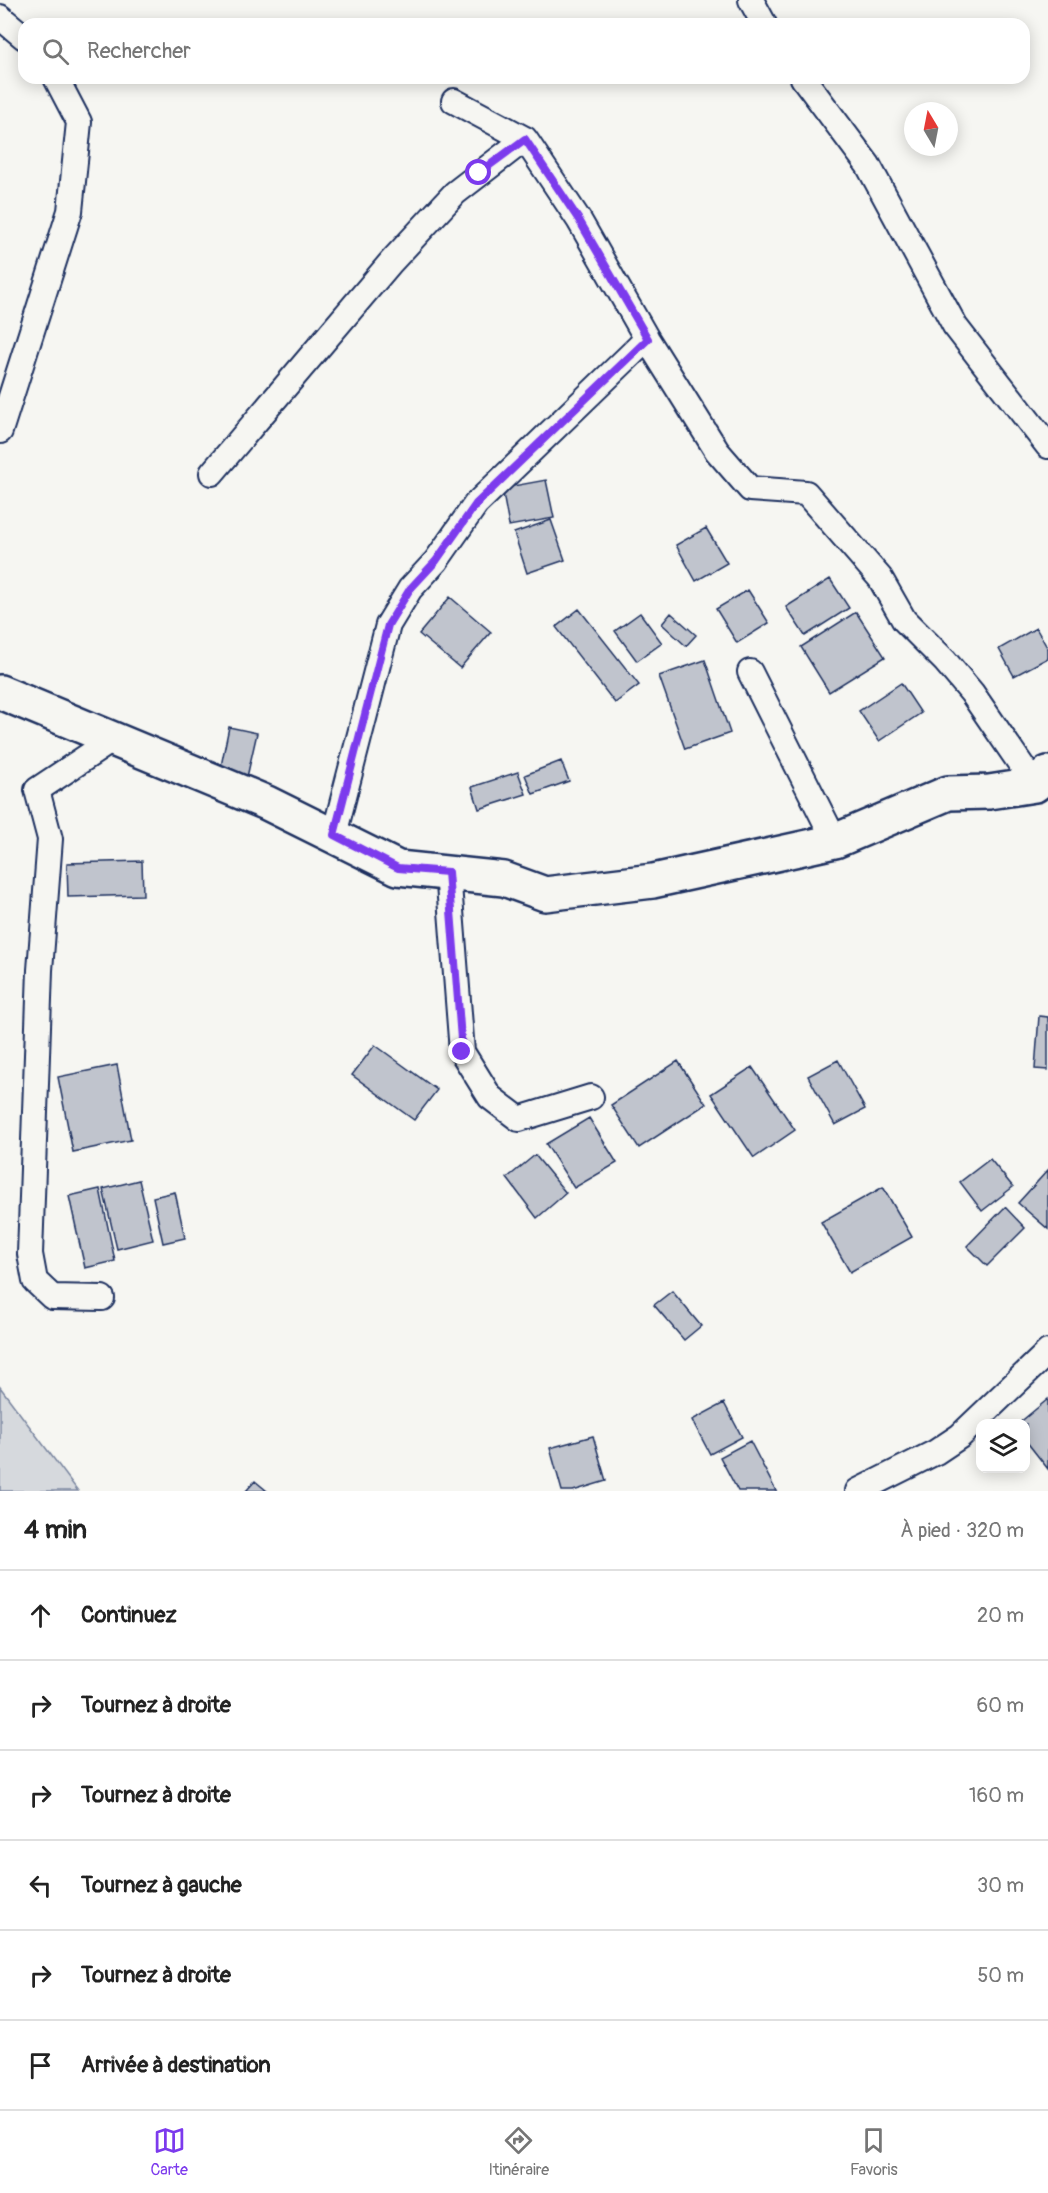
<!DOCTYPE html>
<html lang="fr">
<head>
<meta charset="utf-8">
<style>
  body { margin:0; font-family:Pangolin,sans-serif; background:#f6f6f6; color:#222 }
  .controls { position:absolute; right:18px; bottom:18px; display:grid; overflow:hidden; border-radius:12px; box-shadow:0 3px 15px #0003 }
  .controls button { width:54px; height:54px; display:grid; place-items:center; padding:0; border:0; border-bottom:2px solid #e0e0e0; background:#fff; color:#222; font:30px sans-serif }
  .compass { position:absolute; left:904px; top:102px; width:54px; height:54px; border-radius:50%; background:#fff; box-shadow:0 3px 15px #0003; rotate:350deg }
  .stop { position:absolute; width:18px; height:18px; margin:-14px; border:4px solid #7c3aed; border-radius:50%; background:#fff }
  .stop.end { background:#7c3aed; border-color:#fff; box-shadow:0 2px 6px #0008 }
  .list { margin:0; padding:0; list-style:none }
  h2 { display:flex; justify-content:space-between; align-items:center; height:78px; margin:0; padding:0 24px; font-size:26px }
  h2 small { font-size:20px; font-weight:400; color:#767676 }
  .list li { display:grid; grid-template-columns:39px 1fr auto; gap:18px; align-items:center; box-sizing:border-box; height:90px; padding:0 24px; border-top:2px solid #e0e0e0 }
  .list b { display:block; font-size:22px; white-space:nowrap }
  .list em { font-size:20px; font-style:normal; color:#767676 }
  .icon { flex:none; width:33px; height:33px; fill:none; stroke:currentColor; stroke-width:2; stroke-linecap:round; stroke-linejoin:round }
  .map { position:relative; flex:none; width:1048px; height:1491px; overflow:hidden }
  .search { position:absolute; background:#fff; box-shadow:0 3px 15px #0003; left:18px; right:18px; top:18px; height:66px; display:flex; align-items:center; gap:15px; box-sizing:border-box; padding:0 21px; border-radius:18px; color:#767676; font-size:22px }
  .sheet { height:618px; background:#fff }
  nav { display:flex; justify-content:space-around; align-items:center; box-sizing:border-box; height:84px; border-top:2px solid #e0e0e0; background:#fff; font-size:16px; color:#767676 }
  nav a { display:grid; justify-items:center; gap:3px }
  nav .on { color:#7c3aed }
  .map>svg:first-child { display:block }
  .green { fill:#d6d9dd; stroke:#78849e; stroke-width:1.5 }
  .building { fill:#c0c4cd; stroke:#1b2f5e; stroke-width:1.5 }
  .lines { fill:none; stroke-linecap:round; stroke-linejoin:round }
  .street-casing { stroke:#1b2f5e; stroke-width:28 }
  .secondary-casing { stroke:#1b2f5e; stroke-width:38 }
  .street { stroke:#f6f6f2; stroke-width:24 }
  .secondary { stroke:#f6f6f2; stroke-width:33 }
  .route { stroke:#7c3aed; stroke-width:8 }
</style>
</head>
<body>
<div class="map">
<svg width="1048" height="1491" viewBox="0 0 1048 1491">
  <rect width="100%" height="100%" fill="#f6f6f2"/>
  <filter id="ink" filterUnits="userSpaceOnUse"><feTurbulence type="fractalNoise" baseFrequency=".0167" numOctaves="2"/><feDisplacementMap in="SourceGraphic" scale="12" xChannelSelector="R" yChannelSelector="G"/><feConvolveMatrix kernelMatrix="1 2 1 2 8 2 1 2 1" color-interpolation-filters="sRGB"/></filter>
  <g filter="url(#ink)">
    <path class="green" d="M0,1387L78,1491H0Z"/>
    <path class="building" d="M546,480L554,518L509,526L502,488Z
      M551,520L565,560L527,573L514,533Z
      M706,528L727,563L696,581L676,545Z
      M830,579L849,608L805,636L786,607Z
      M748,590L769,623L737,643L716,609Z
      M450,597L491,632L460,668L419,634Z
      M579,609L639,685L615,703L556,627Z
      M856,612L885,657L829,692L801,647Z
      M640,613L662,643L637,661L615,631Z
      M671,613L696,635L686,646L662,624Z
      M1036,628L1048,649V658L1014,676L999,649Z
      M705,660L730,733L685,749L659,676Z
      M901,683L921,713L879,741L859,711Z
      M229,727L257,733L247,777L220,771Z
      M561,761L569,781L533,794L525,775Z
      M518,772L526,794L479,809L472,787Z
      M142,861L143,895L68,897L67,863Z
      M1039,1016L1048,1017V1070L1035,1069Z
      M375,1045L437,1090L414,1120L352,1075Z
      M838,1060L865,1109L835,1125L808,1076Z
      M678,1061L706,1104L639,1148L611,1105Z
      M117,1065L131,1140L73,1152L58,1077Z
      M752,1067L795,1130L754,1158L711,1094Z
      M589,1118L617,1163L574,1188L546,1144Z
      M535,1155L566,1193L537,1218L507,1178Z
      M990,1159L1013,1187L982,1211L960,1182Z
      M1048,1170V1229L1018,1203Z
      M139,1180L153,1240L117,1249L103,1189Z
      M883,1187L912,1237L850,1272L821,1222Z
      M100,1189L115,1261L85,1268L69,1196Z
      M175,1192L185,1238L163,1243L153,1197Z
      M1005,1207L1025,1228L987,1266L967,1246Z
      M672,1291L701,1326L684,1340L654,1305Z
      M1048,1399V1469L1026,1441V1424H1018Z
      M724,1403L742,1437L710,1454L692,1420Z
      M593,1436L606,1481L573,1491H562L550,1448Z
      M750,1441L776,1491H738L720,1457Z
      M255,1481L267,1491H246Z"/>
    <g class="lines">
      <g class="street-casing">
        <path id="street" d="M751,0L764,24
          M0,17L24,37
          M803,78L868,165L955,326L1048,446
          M454,101L525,139L579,220L647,339L717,451L750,489L806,493L880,578L904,620L945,661L972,693L1035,785
          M0,431L70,211L79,122L56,78
          M212,473L391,262L455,193L525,139
          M750,672L835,841
          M334,835L388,625L410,589L436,561L476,504L647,339
          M448,872L462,1052L490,1097L519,1119L591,1097
          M102,1298L52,1297L35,1281L30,1254L40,970L50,839L37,790L112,740
          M858,1491L936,1452L960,1436L1048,1352"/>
      </g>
      <g class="secondary-casing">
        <path id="secondary" d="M0,692L267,803L398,868L504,879L545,894L653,881L835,841L948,793L989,792L1035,785L1048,773"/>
      </g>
      <use href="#street" class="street"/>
      <use href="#secondary" class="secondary"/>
    </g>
  </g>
  <g class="lines" filter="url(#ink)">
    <path class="route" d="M462,1052L448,872L398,868L334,835L388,625L410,589L436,561L476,504L648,339L579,220L525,139L479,173"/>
  </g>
</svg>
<div class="controls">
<button><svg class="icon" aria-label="layers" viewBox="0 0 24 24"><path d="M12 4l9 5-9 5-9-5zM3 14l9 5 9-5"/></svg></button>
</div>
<svg class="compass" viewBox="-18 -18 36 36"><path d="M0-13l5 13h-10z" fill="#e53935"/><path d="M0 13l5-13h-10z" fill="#767676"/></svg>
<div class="stop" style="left:479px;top:173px"></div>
<div class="stop end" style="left:462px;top:1052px"></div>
<div class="search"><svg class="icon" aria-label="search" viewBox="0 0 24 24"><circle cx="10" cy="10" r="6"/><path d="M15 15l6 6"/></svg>Rechercher</div>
</div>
<section class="sheet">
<h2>4 min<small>À pied · 320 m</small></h2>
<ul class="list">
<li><svg class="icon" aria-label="ahead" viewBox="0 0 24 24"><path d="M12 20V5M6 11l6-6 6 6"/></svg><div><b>Continuez</b></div><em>20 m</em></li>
<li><svg class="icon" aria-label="right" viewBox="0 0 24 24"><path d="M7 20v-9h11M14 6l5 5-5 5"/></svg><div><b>Tournez à droite</b></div><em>60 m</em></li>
<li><svg class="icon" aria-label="right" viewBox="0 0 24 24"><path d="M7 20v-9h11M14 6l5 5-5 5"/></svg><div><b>Tournez à droite</b></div><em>160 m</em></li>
<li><svg class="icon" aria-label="left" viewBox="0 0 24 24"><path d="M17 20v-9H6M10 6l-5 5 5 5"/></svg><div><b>Tournez à gauche</b></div><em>30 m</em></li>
<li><svg class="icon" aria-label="right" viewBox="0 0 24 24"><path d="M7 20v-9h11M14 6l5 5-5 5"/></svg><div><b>Tournez à droite</b></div><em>50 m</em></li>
<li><svg class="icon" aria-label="arrive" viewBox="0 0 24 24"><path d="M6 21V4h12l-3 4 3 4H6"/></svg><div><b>Arrivée à destination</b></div></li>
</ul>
</section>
<nav>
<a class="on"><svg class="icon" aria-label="map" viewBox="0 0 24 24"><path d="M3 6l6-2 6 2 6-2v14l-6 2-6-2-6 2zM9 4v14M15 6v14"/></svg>Carte</a>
<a><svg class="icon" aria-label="directions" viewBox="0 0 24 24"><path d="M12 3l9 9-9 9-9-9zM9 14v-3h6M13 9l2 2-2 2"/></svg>Itinéraire</a>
<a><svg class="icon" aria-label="saved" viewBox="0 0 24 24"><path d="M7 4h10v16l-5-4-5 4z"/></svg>Favoris</a>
</nav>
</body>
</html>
